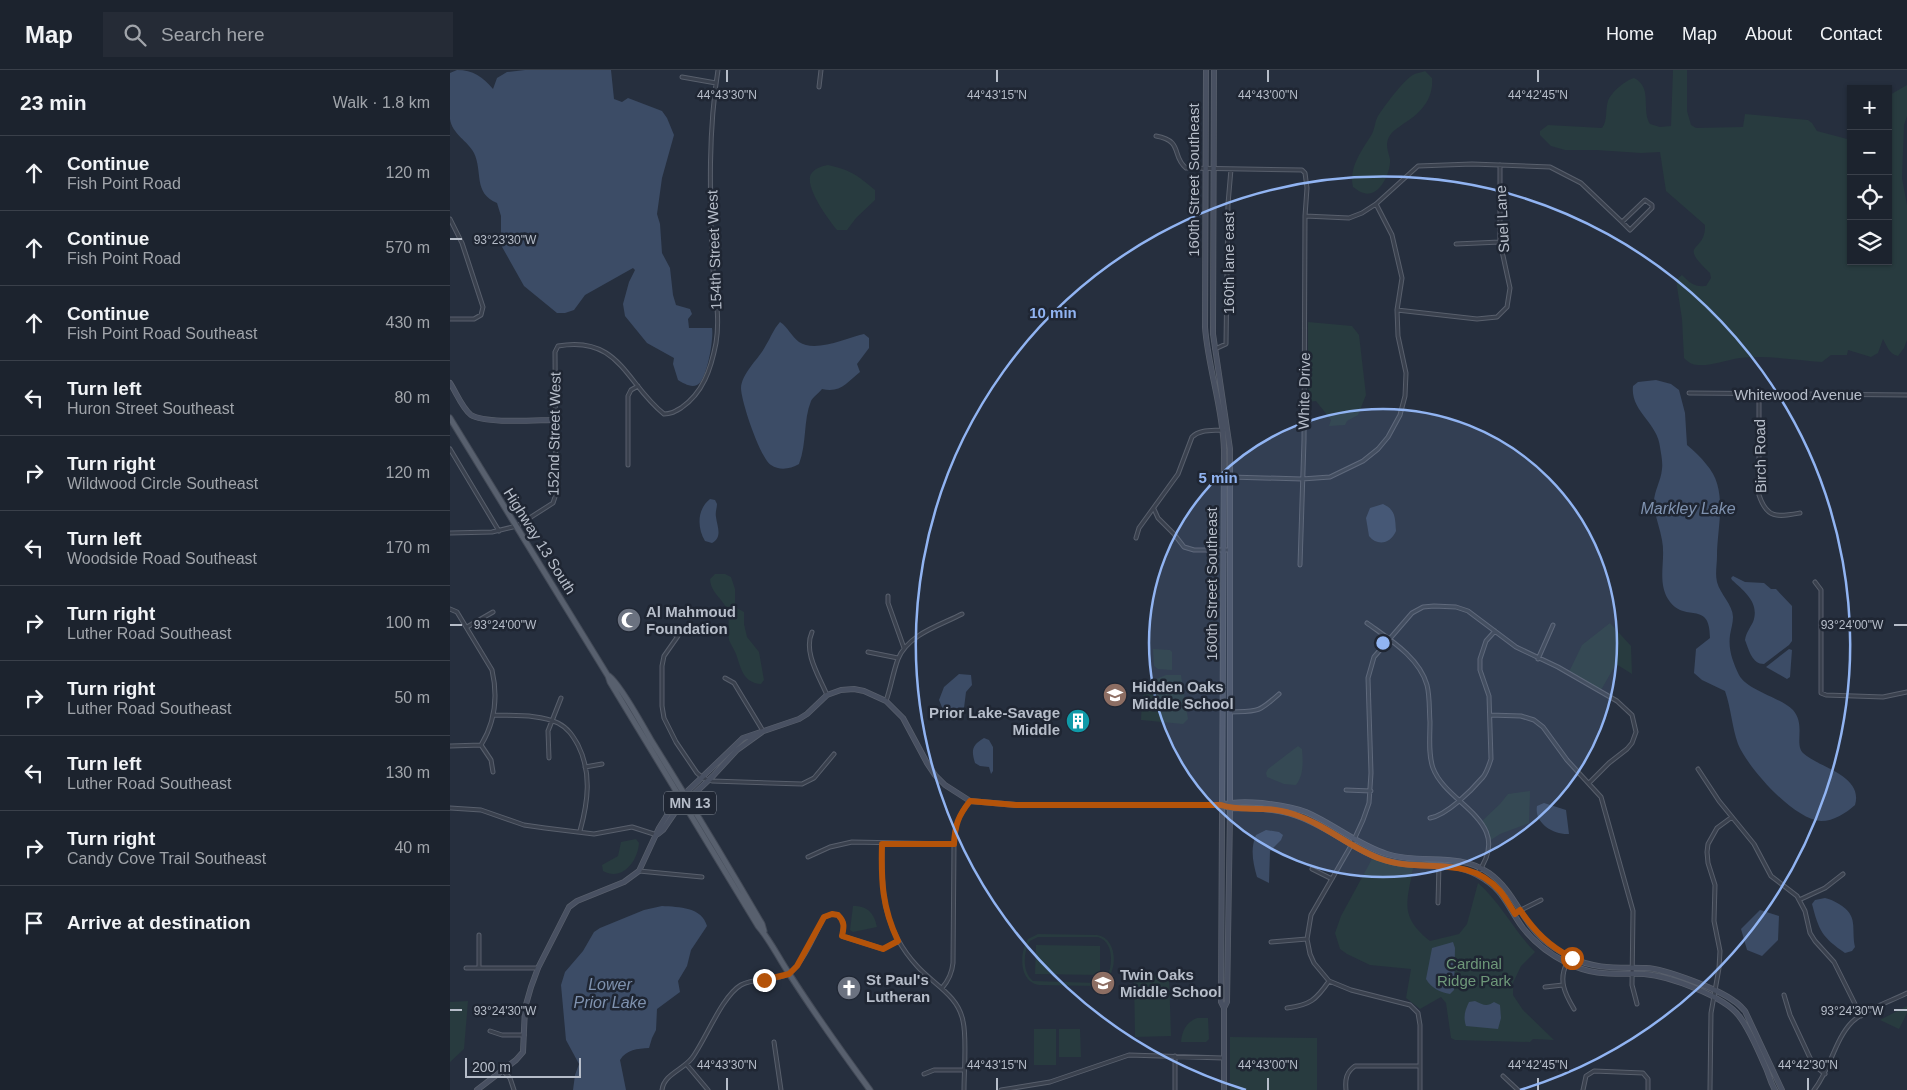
<!DOCTYPE html>
<html lang="en">
<head>
<meta charset="utf-8">
<style>
  body { margin:0; font-family:Helvetica,sans-serif; background:#252b36; color:#f1f3f6 }
  .controls { position:absolute; right:15px; top:15px; display:grid; overflow:hidden; border-radius:0px; box-shadow:0 1px 4px #0004 }
  .controls button { width:45px; height:45px; display:grid; place-items:center; padding:0; border:0; border-bottom:1px solid #3a404a; background:#1c232e; color:#f1f3f6; font:25px sans-serif }
  .scale { position:absolute; left:15px; bottom:12px; width:116px; box-sizing:border-box; padding-left:5px; border:2px solid #b6bdc9; border-top:0; font-size:14px; line-height:18px; white-space:nowrap; color:#b6bdc9; -webkit-text-stroke:4px #1f2633; paint-order:stroke }
  .stop { position:absolute; width:15px; height:15px; margin:-11px; border:4px solid #b45309; border-radius:50%; background:#fff }
  .stop.end { background:#b45309; border-color:#fff; box-shadow:0 1px 5px #0008 }
  .list { margin:0; padding:0; list-style:none }
  h2 { display:flex; justify-content:space-between; align-items:center; height:65px; margin:0; padding:0 20px; font-size:21px }
  h2 small { font-size:16px; font-weight:400; color:#a0a4aa }
  .list li { display:grid; grid-template-columns:32px 1fr auto; gap:15px; align-items:center; box-sizing:border-box; height:75px; padding:0 20px; border-top:1px solid #3a404a }
  .list b { display:block; font-size:19px; white-space:nowrap }
  .list p { margin:0; font-size:16px; white-space:nowrap; color:#a0a4aa }
  .list em { font-size:16px; font-style:normal; color:#a0a4aa }
  .icon { flex:none; width:28px; height:28px; fill:none; stroke:currentColor; stroke-width:2; stroke-linecap:round; stroke-linejoin:round }
  .map { position:relative; flex:none; width:1457px; height:1020px; overflow:hidden }
  header { display:flex; align-items:center; gap:30px; box-sizing:border-box; height:70px; padding:0 25px; background:#1c232e; border-bottom:1px solid #3a404a }
  header strong { font-size:24px }
  nav { display:flex; gap:28px; margin-inline-start:auto; font-size:18px }
  .search { width:350px; height:45px; background:#252b36; display:flex; align-items:center; gap:12px; box-sizing:border-box; padding:0 18px; border-radius:0px; color:#a0a4aa; font-size:19px }
  main { display:flex }
  aside { flex:1; background:#1c232e }
  .map>svg:first-child { display:block }
  .green { fill:#283b3f; fill-rule:evenodd }
  .water { fill:#3c4c66 }
  .lines { fill:none; stroke-linecap:round; stroke-linejoin:round }
  .street-casing { stroke:#585f6c; stroke-width:5 }
  .secondary-casing { stroke:#585f6c; stroke-width:6 }
  .primary-casing { stroke:#434a57; stroke-width:7 }
  .street { stroke:#3a414e; stroke-width:3 }
  .secondary { stroke:#485061; stroke-width:4.5 }
  .primary { stroke:#58606e; stroke-width:5 }
  .route { stroke:#b45309; stroke-width:6 }
  .ticks { fill:none; stroke:#b6bdc9; stroke-width:2 }
  .ring { fill:none; stroke:#91b4f2; stroke-width:2.5 }
  .labels { text-anchor:middle; dominant-baseline:central; stroke-width:5; stroke-linejoin:round; paint-order:stroke }
  .shield { fill:#1f2633; stroke:#89909c; stroke-width:1 }
  .shield-label { font-size:14px; font-weight:bold; fill:#b6bdc9 }
  .street-label { font-size:15px; fill:#b6bdc9; stroke:#1f2633 }
  .poi-label { font-size:15px; font-weight:bold; fill:#b6bdc9; stroke:#1f2633; text-anchor:start }
  .park-label { font-size:15px; fill:#6e9879; stroke:#1f2633 }
  .water-label { font-size:16px; font-style:italic; fill:#7f92af; stroke:#1f2633 }
  .ticks-label { font-size:12px; text-anchor:middle; fill:#b6bdc9; stroke:#1f2633; stroke-width:5; stroke-linejoin:round; paint-order:stroke }
  .centre { fill:#91b4f2; stroke:#1f2633; stroke-width:2.5 }
  .ring-label { font-size:15px; text-anchor:middle; font-weight:bold; fill:#91b4f2; stroke:#1f2633; stroke-width:5; stroke-linejoin:round; paint-order:stroke }
</style>
</head>
<body>
<header>
<strong>Map</strong>
<div class="search"><svg class="icon" aria-label="search" viewBox="0 0 24 24"><circle cx="10" cy="10" r="6"/><path d="M15 15l6 6"/></svg>Search here</div>
<nav><a>Home</a><a>Map</a><a>About</a><a>Contact</a></nav>
</header>
<main>
<aside>
<h2>23 min<small>Walk · 1.8 km</small></h2>
<ul class="list">
<li><svg class="icon" aria-label="ahead" viewBox="0 0 24 24"><path d="M12 20V5M6 11l6-6 6 6"/></svg><div><b>Continue</b><p>Fish Point Road</p></div><em>120 m</em></li>
<li><svg class="icon" aria-label="ahead" viewBox="0 0 24 24"><path d="M12 20V5M6 11l6-6 6 6"/></svg><div><b>Continue</b><p>Fish Point Road</p></div><em>570 m</em></li>
<li><svg class="icon" aria-label="ahead" viewBox="0 0 24 24"><path d="M12 20V5M6 11l6-6 6 6"/></svg><div><b>Continue</b><p>Fish Point Road Southeast</p></div><em>430 m</em></li>
<li><svg class="icon" aria-label="left" viewBox="0 0 24 24"><path d="M17 20v-9H6M10 6l-5 5 5 5"/></svg><div><b>Turn left</b><p>Huron Street Southeast</p></div><em>80 m</em></li>
<li><svg class="icon" aria-label="right" viewBox="0 0 24 24"><path d="M7 20v-9h11M14 6l5 5-5 5"/></svg><div><b>Turn right</b><p>Wildwood Circle Southeast</p></div><em>120 m</em></li>
<li><svg class="icon" aria-label="left" viewBox="0 0 24 24"><path d="M17 20v-9H6M10 6l-5 5 5 5"/></svg><div><b>Turn left</b><p>Woodside Road Southeast</p></div><em>170 m</em></li>
<li><svg class="icon" aria-label="right" viewBox="0 0 24 24"><path d="M7 20v-9h11M14 6l5 5-5 5"/></svg><div><b>Turn right</b><p>Luther Road Southeast</p></div><em>100 m</em></li>
<li><svg class="icon" aria-label="right" viewBox="0 0 24 24"><path d="M7 20v-9h11M14 6l5 5-5 5"/></svg><div><b>Turn right</b><p>Luther Road Southeast</p></div><em>50 m</em></li>
<li><svg class="icon" aria-label="left" viewBox="0 0 24 24"><path d="M17 20v-9H6M10 6l-5 5 5 5"/></svg><div><b>Turn left</b><p>Luther Road Southeast</p></div><em>130 m</em></li>
<li><svg class="icon" aria-label="right" viewBox="0 0 24 24"><path d="M7 20v-9h11M14 6l5 5-5 5"/></svg><div><b>Turn right</b><p>Candy Cove Trail Southeast</p></div><em>40 m</em></li>
<li><svg class="icon" aria-label="arrive" viewBox="0 0 24 24"><path d="M6 21V4h12l-3 4 3 4H6"/></svg><div><b>Arrive at destination</b></div></li>
</ul>
</aside>
<div class="map">
<svg width="1457" height="1020" viewBox="0 0 1457 1020">
  <rect width="100%" height="100%" fill="#262f3e"/>
  <path class="green" d="M1223,0H1237V41L1241,55L1246,58L1293,57L1295,44L1358,50L1362,53L1367,61L1401,70V191H1438V26L1457,15V46L1454,55L1452,108L1457,135V270L1454,278L1448,286C1439,284 1437,276 1433,269L1428,283L1421,287L1398,280L1397,285H1381L1372,292C1346,290 1316,285 1290,288C1276,290 1262,296 1248,295C1242,295 1238,292 1234,288L1232,249L1226,210L1232,205C1240,213 1244,217 1256,216L1261,208L1260,203C1226,171 1256,184 1255,155L1216,121L1210,82L1191,83L1146,80H1115L1101,76L1090,65V61L1098,55L1152,58C1158,50 1155,40 1158,31C1161,22 1176,10 1184,8C1203,17 1191,40 1200,54L1210,57L1221,56Z
    M975,1L982,8C984,29 970,44 953,54C948,58 942,61 939,67C935,75 938,81 940,89C941,99 934,117 924,122C916,126 910,122 903,117C898,97 913,79 922,64C925,58 925,51 928,46C935,35 951,14 960,7C964,3 970,3 975,1Z
    M378,95C401,100 407,105 425,120V130L406,148L397,160H387C379,150 354,117 361,104C365,98 372,96 378,95Z
    M858,252L902,256L909,265L916,325L908,345L897,351L895,355L879,356L881,350L866,331L858,332Z
    M265,504H275L281,507L285,519V537L294,542V554L297,567L309,582L314,610L311,614C293,613 291,598 286,584C284,579 281,575 279,570C277,561 280,551 278,543C275,529 261,525 260,509Z
    M1160,553L1181,576L1182,604L1166,594L1151,620L1119,602L1132,575Z
    M703,579L720,580L722,582V600L708,599L704,596Z
    M716,605H731L738,649L733,654L691,650L692,629L699,612Z
    M848,676L852,679C853,691 854,705 846,715L834,714L817,707L816,703L818,699Z
    M1080,721L1079,753L1050,764L1038,772L1031,752L1050,734L1058,724Z
    M186,769L189,773C188,791 172,812 153,801L152,795L168,786L171,772Z
    M922,789L935,793L963,798C957,833 949,846 980,871L1009,864L1017,854L1028,813C1051,833 1064,861 1085,882L1071,896L1063,913V925L1073,940L1104,970L1083,969L1080,972L1005,970L1001,968L996,933L991,927L970,939L956,928L961,899L920,895L897,884L890,879L885,863L891,846Z
    M403,836C418,836 424,843 427,857L403,862L400,860Z
    M588,864L647,865C670,868 669,911 647,916L589,915C569,912 569,883 578,869ZM588,867H648C664,872 663,895 657,907L647,913L583,911C572,902 573,882 580,871Z
    M586,875L650,876V905L585,904Z
    M684,905H719L721,966L685,967Z
    M18,931L14,979L0,992V932Z
    M1457,936V943L1449,959L1430,950Z
    M747,948H758L759,969L756,972H731C732,961 736,952 747,948Z
    M584,959H606V995H584Z
    M609,959H630L631,987H609Z
    M780,967L867,968V1020H780Z"/>
  <path class="water" d="M7,0C23,0 33,7 43,19L47,8L57,2L75,0H161L164,29L172,32L178,28L212,41L217,48L224,65L212,108L207,144L210,154L212,183L220,198L223,225L226,235L240,239L242,244L238,249L239,258H262C264,268 257,311 247,315C241,318 233,313 228,310L223,294L224,288L197,273L175,246L173,234L179,212L185,200L183,198L135,225L124,240L115,243H107L74,216L51,175V146L47,133C23,123 33,102 24,83C18,71 2,64 0,49C0,34 0,18 0,3Z
    M330,252C338,257 341,266 349,272C365,283 397,268 414,264L419,268V278L407,294L410,302C396,313 391,323 372,319C369,323 363,327 361,331C353,351 357,373 349,394C340,399 330,401 321,395C310,388 291,331 291,318C292,302 310,288 316,275C321,267 323,260 330,252Z
    M1206,310L1221,314L1229,320L1235,343L1237,375C1244,381 1251,387 1256,394C1279,419 1267,456 1267,486C1267,494 1265,504 1267,512C1270,524 1283,535 1283,547C1283,553 1281,559 1280,565C1278,580 1283,592 1289,605C1298,621 1330,627 1343,640C1356,655 1344,674 1353,683C1367,697 1414,705 1405,735C1396,743 1384,751 1371,751C1344,750 1298,698 1288,674C1282,657 1281,638 1275,621L1252,610L1244,603L1246,579L1260,568C1260,528 1234,555 1218,529C1207,511 1216,490 1212,470C1210,457 1204,445 1204,432C1204,421 1211,411 1212,399C1213,392 1211,384 1210,377C1208,353 1180,341 1183,316L1188,312Z
    M260,429L265,430L267,434C267,438 265,442 266,447C267,456 273,467 262,473L255,471C247,458 247,439 260,429Z
    M933,434C946,440 945,448 946,461C941,473 928,477 919,466L916,448L920,438Z
    M1283,506L1295,512L1314,513L1321,519H1326L1342,536V571L1339,575L1314,594C1302,594 1299,580 1295,570C1296,563 1300,558 1303,552C1310,533 1295,522 1282,510L1281,508Z
    M1339,579L1342,580L1340,607L1337,609L1316,597Z
    M509,604L521,605L522,615L516,622L514,638L499,649L494,642L489,630L494,617Z
    M534,668L539,670L543,677V701L541,704L539,697L530,696L525,693C521,680 522,675 534,668Z
    M1094,733L1116,740L1119,764C1103,765 1084,753 1087,736Z
    M816,760L829,762L833,765L831,770L820,781L819,813L807,807C803,793 800,779 806,765Z
    M1375,828C1380,829 1384,831 1389,834C1409,846 1401,858 1405,877L1402,881L1395,883C1372,867 1369,861 1362,834L1365,830Z
    M212,836C229,837 252,837 257,856L241,880L237,896L228,911L230,922L207,939L206,960L202,968L199,978C187,979 177,979 170,990L176,1020H123L125,1005L129,994L116,970L111,915L115,902L133,881L144,862L150,858L194,840Z
    M1310,840L1329,846L1328,870L1312,886L1297,880L1291,859Z
    M1003,872L1005,878L1004,920L1000,924C990,922 982,919 976,909L982,878Z
    M1025,931C1033,935 1037,937 1044,932L1050,935L1051,948L1048,959L1016,956C1013,947 1015,940 1019,932Z"/>
  <g class="lines">
    <g class="street-casing">
      <path id="street" d="M232,7L266,13
        M369,17L371,0
        M706,66C734,71 721,86 736,98L852,100L855,103L857,118L855,146L854,370L850,495
        M855,146L899,148L912,143L926,134L968,96L1022,94L1100,97L1131,113L1172,152L1195,130L1202,135V138L1180,160L1172,152
        M0,149L12,173L33,237L31,245L24,249H0
        M1006,174L1050,172
        M947,240L1027,249L1047,247L1057,237L1060,218L1050,172V95
        M765,279L776,274L778,134L781,99
        M1239,323L1457,325
        M1309,324V425C1317,449 1327,447 1350,443
        M0,379L49,461
        M178,395V326L181,320L188,316
        M780,407L852,409L880,407L913,391L928,379L938,367L950,345L955,326L956,303L948,266L947,240L952,208L942,165L926,134
        M704,439L708,448L724,464L734,477L744,480H780
        M0,463L42,462L67,456L103,433L106,424L105,282L108,276C170,265 176,314 214,344C221,344 224,342 231,338C253,323 261,299 266,273C271,244 263,214 262,186C260,124 258,61 268,0
        M686,468L689,458L728,404L742,367C750,359 762,361 773,360
        M1365,512L1371,520V623L1376,625L1433,627L1457,622
        M438,526V533L454,578
        M0,539L7,542L42,600C48,626 45,652 31,675L0,676
        M917,553C939,569 969,587 977,615C980,627 979,640 980,652C980,667 978,684 983,698C997,736 1066,751 1027,804
        M200,556L220,562L228,566L214,586L212,596V636L214,648L226,672L247,703L253,708L262,711L352,714L364,708L384,684
        M17,557L43,542
        M362,562C353,582 369,606 377,625
        M418,582L448,588
        M1088,589L1103,555
        M275,608L284,613L313,661
        M436,631C441,617 443,602 448,589C458,564 491,555 512,544
        M780,642C808,641 808,643 829,624
        M44,645C65,646 89,644 108,653C118,658 123,666 128,675C142,703 138,732 130,761
        M1040,645L1071,646L1084,650L1093,657L1117,690L1151,727L1183,841L1182,915L1187,934
        M31,675L41,690L43,702
        M99,688L98,661L111,628
        M135,697L152,694
        M1248,699L1269,731L1304,774L1321,806L1347,826L1355,841L1360,863L1365,871L1384,892L1411,946
        M896,720L921,721
        M0,738L31,740L74,755L95,758L144,764L182,757L207,765
        M980,748C997,745 1021,721 1033,707C1037,702 1039,695 1041,689L1039,626L1030,600V589L1036,571L1045,561
        M432,774C431,821 433,859 467,896C483,914 508,925 513,951C517,968 514,1001 514,1020
        M358,787L380,777L402,772L504,774
        M862,799L882,809
        M189,801L252,807
        M1349,830L1375,818L1393,804
        M988,833L989,795
        M1065,843L1091,830
        M821,872L857,869
        M1117,893C1108,910 1115,924 1124,939
        M16,898H88
        M29,898V865
        M1095,917L1113,915
        M492,918C499,910 502,903 503,893L504,774C505,755 508,746 520,731
        M1334,925L1340,945L1361,990L1364,995L1375,1004
        M837,938C860,935 866,930 879,911
        M40,961L52,965H74
        M324,972L331,1020
        M237,995L258,1020
        M52,1000L60,1008L64,1020
        M474,1004L484,1000H514
        M1053,1006L1068,1020
        M212,1020C214,1004 233,1000 242,988C256,969 272,926 291,915C306,907 326,912 340,903C353,893 366,862 374,847L382,844L388,845C395,852 394,857 392,866L433,879L448,871
        M551,1020L600,1012L679,985L773,988
        M725,1020V986
        M896,1020C895,1010 896,1002 905,996H970
        M970,1020V955L968,943L960,935L901,920L879,911L864,893L860,884L857,869L861,845L902,774L913,750L919,733L921,703L918,608L924,587L962,543L973,537L984,536L1006,537L1018,541L1066,577L1108,597L1167,631L1182,645L1186,662L1182,673L1177,679L1159,693L1139,713
        M1133,1020L1136,1006L1144,1001L1193,1003L1198,1009V1020
        M1260,1020L1261,943L1269,898L1270,881L1264,851L1265,815L1258,793L1257,782L1258,774L1267,758L1282,747
        M1364,1020C1380,1000 1385,969 1402,952C1416,939 1439,932 1457,923"/>
    </g>
    <g class="secondary-casing">
      <path id="secondary" d="M756,0L755,257C758,298 773,338 774,380L771,932L774,938V1020
        M764,0L763,264L780,379V743L777,932L774,938
        M0,313C6,322 12,338 21,345C36,354 87,350 106,350
        M777,737C785,739 795,738 803,738C817,739 831,740 844,745C879,756 907,784 942,792C971,799 1000,790 1027,805C1055,820 1056,835 1073,858C1084,872 1101,885 1117,893C1146,907 1164,903 1194,904C1219,906 1274,926 1289,946C1298,957 1309,982 1315,996C1319,1004 1320,1012 1325,1020
        M208,764L213,760L226,741L263,706L287,680L312,662
        M27,1020L66,990L73,982L75,938L81,917L88,898L119,837L127,831L174,812L189,801L209,758L224,734L293,668L349,649L357,644L377,625L391,620L404,619L414,621L436,631L453,648L477,693L485,705L495,715L520,731L566,735H771C784,731 799,732 812,733C827,735 842,737 856,742C884,754 908,775 937,784C971,795 1008,781 1039,803C1060,818 1068,840 1083,859C1093,872 1108,881 1122,888C1147,900 1170,897 1196,898C1216,899 1268,919 1284,931C1288,933 1292,938 1295,941L1332,1020"/>
    </g>
    <g class="primary-casing">
      <path id="primary" d="M0,348L158,606L160,612L308,856C321,871 329,889 340,905C365,944 392,982 420,1020
        M159,606C171,615 192,655 201,670C239,731 276,792 312,854L314,861"/>
    </g>
    <use href="#street" class="street"/>
    <use href="#secondary" class="secondary"/>
    <use href="#primary" class="primary"/>
  </g>
  <g class="lines">
    <path class="route" d="M314,910L339,904L347,896L374,847L382,844L388,845C395,852 394,857 392,866L433,879L448,871C432,837 431,811 432,774H504C505,755 508,746 520,731L566,735H771C785,740 799,738 813,739C823,739 833,741 843,744C875,754 900,778 931,789C972,804 1017,783 1050,821C1056,828 1060,836 1065,844L1070,840C1085,862 1099,876 1122,888"/>
  </g>
  <path class="ticks" d="M277,0V12M547,0V12M818,0V12M1088,0V12M0,169H12M0,555H12M1444,555H1457M0,940H12M1444,940H1457M277,1008V1020M547,1008V1020M818,1008V1020M1088,1008V1020M1358,1008V1020"/>
  <circle cx="933" cy="573" r="234" fill="#91b4f2" fill-opacity=".12"/>
  <g class="ring">
    <circle cx="933" cy="573" r="234"/>
    <path d="M796 1020A467 467 0 1 1 1070 1020"/>
  </g>
  <defs>
    <g id="mosque-disc" transform="scale(1.25)"><circle r="9.5" fill="#6b7280" stroke="#1f2633"/><path d="M3.5-4.9A6 6 0 1 0 3.5 4.9A5 5 0 1 1 3.5-4.9Z" fill="#fff"/></g>
    <g id="school-disc" transform="scale(1.25)"><circle r="9.5" fill="#8d6e63" stroke="#1f2633"/><path d="M0-5L7-2L0 1L-7-2ZM-4 1L0 2.5L4 1V4Q0 6-4 4Z" fill="#fff"/></g>
    <g id="building-disc" transform="scale(1.25)"><circle r="9.5" fill="#0f9aa8" stroke="#1f2633"/><path d="M-4-6H4V6H1V3H-1V6H-4ZM-2.5-4.3h1.7v1.8h-1.7ZM.8-4.3h1.7v1.8H.8ZM-2.5-1h1.7V.8h-1.7ZM.8-1h1.7V.8H.8Z" fill="#fff"/></g>
    <g id="church-disc" transform="scale(1.25)"><circle r="9.5" fill="#6b7280" stroke="#1f2633"/><path d="M-1.2-6h2.4v3.5h3.3v2.4h-3.3V6h-2.4V-.1h-3.3v-2.4h3.3Z" fill="#fff"/></g>
  </defs>
  <g fill-rule="evenodd">
    <use href="#mosque-disc" x="179" y="550"/>
    <use href="#school-disc" x="665" y="625"/>
    <use href="#building-disc" x="628" y="651"/>
    <use href="#school-disc" x="653" y="913"/>
    <use href="#church-disc" x="399" y="918"/>
  </g>
  <g class="labels">
    <rect class="shield" x="214" y="721.5" width="52" height="23" rx="4"/>
    <g class="shield-label">
      <text x="240" y="733">MN 13</text>
    </g>
    <g class="street-label">
      <text transform="translate(743 110) rotate(-90)">160th Street Southeast</text>
      <text transform="translate(1052 149) rotate(-93)">Suel Lane</text>
      <text transform="translate(264 180) rotate(-92)">154th Street West</text>
      <text transform="translate(778 193) rotate(-90)">160th lane east</text>
      <text transform="translate(854 321) rotate(-89)">White Drive</text>
      <text x="1348" y="324">Whitewood Avenue</text>
      <text transform="translate(104 364) rotate(-89)">152nd Street West</text>
      <text transform="translate(1310 386) rotate(-91)">Birch Road</text>
      <text transform="translate(90 471) rotate(58)">Highway 13 South</text>
      <text transform="translate(761 514) rotate(-90)">160th Street Southeast</text>
    </g>
    <g class="poi-label">
      <text x="196" y="541">Al Mahmoud<tspan x="196" dy="17">Foundation</tspan></text>
      <text x="682" y="616">Hidden Oaks<tspan x="682" dy="17">Middle School</tspan></text>
      <text x="610" y="642" text-anchor="end">Prior Lake-Savage<tspan x="610" dy="17">Middle</tspan></text>
      <text x="670" y="904">Twin Oaks<tspan x="670" dy="17">Middle School</tspan></text>
      <text x="416" y="909">St Paul's<tspan x="416" dy="17">Lutheran</tspan></text>
    </g>
    <g class="park-label">
      <text x="1024" y="893">Cardinal<tspan x="1024" dy="17">Ridge Park</tspan></text>
    </g>
    <g class="water-label">
      <text x="1238" y="438">Markley Lake</text>
      <text x="160" y="914">Lower<tspan x="160" dy="18">Prior Lake</tspan></text>
    </g>
  </g>
  <g class="ticks-label">
    <text x="277" y="29">44°43'30"N</text>
    <text x="547" y="29">44°43'15"N</text>
    <text x="818" y="29">44°43'00"N</text>
    <text x="1088" y="29">44°42'45"N</text>
    <text x="55" y="174">93°23'30"W</text>
    <text x="1402" y="559">93°24'00"W</text>
    <text x="55" y="559">93°24'00"W</text>
    <text x="1402" y="945">93°24'30"W</text>
    <text x="55" y="945">93°24'30"W</text>
    <text x="277" y="999">44°43'30"N</text>
    <text x="547" y="999">44°43'15"N</text>
    <text x="818" y="999">44°43'00"N</text>
    <text x="1088" y="999">44°42'45"N</text>
    <text x="1358" y="999">44°42'30"N</text>
  </g>
  <circle cx="933" cy="573" r="8" class="centre"/>
  <g class="ring-label">
    <text x="603" y="248">10 min</text>
    <text x="768" y="413">5 min</text>
  </g>
</svg>
<div class="controls">
<button>+</button>
<button>−</button>
<button><svg class="icon" aria-label="locate" viewBox="0 0 24 24"><circle cx="12" cy="12" r="6"/><path d="M12 2v4M12 18v4M2 12h4M18 12h4"/></svg></button>
<button><svg class="icon" aria-label="layers" viewBox="0 0 24 24"><path d="M12 4l9 5-9 5-9-5zM3 14l9 5 9-5"/></svg></button>
</div>
<div class="scale">200 m</div>
<div class="stop" style="left:1122px;top:888px"></div>
<div class="stop end" style="left:314px;top:910px"></div>
</div>
</main>
</body>
</html>
